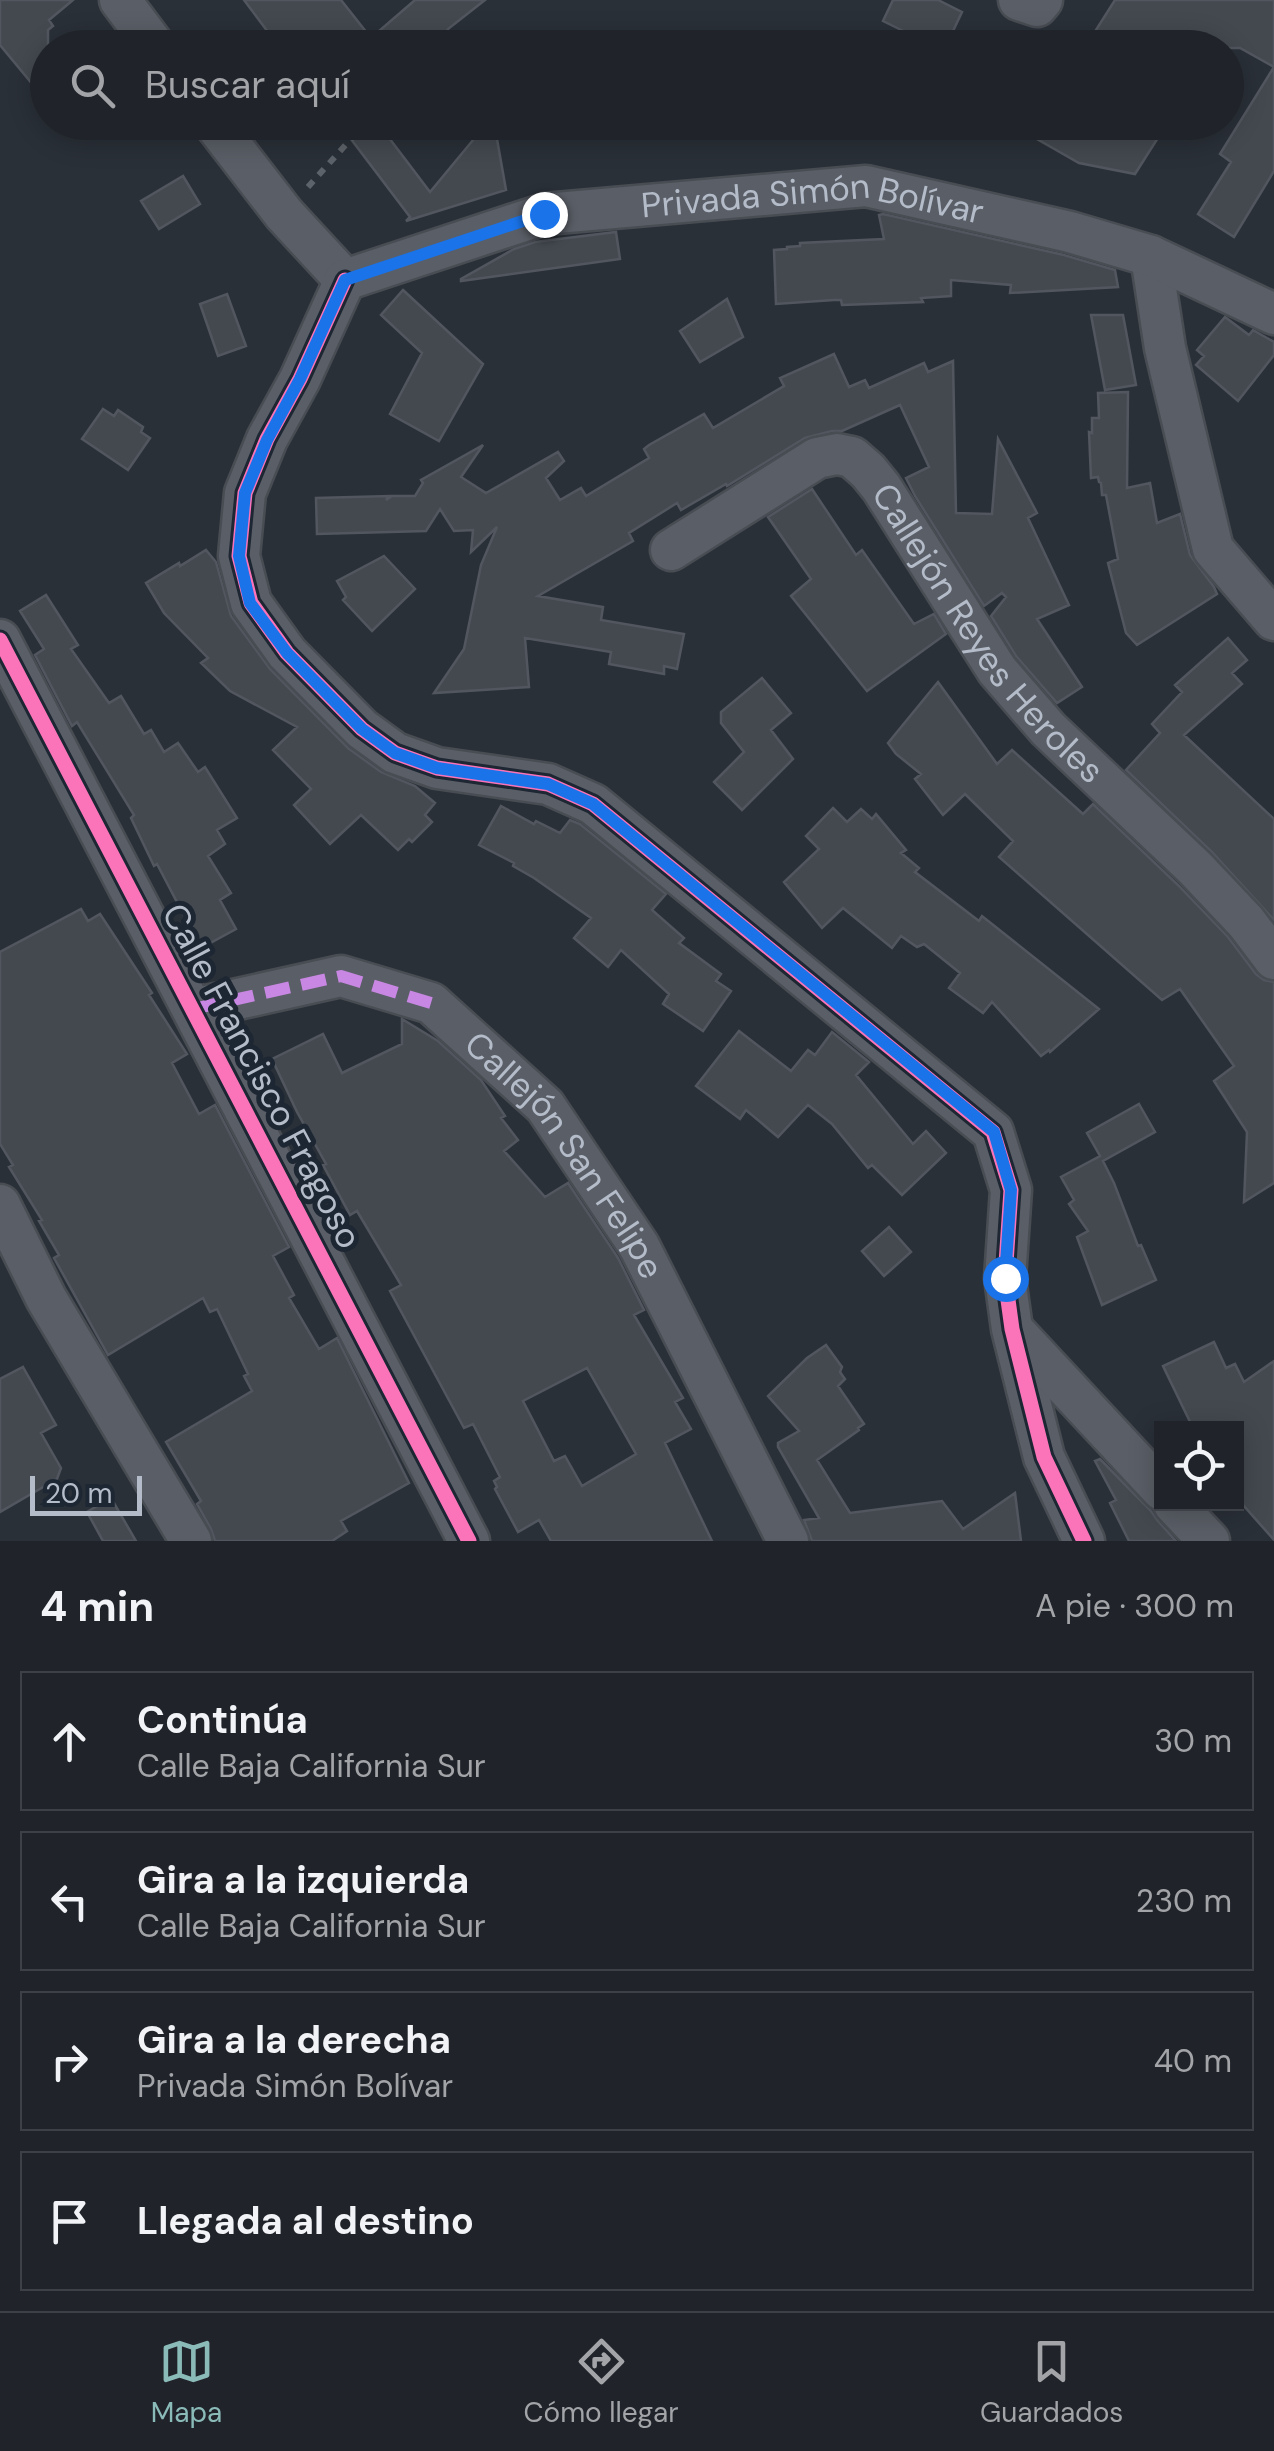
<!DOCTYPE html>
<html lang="es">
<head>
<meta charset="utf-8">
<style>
  body { margin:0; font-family:"DM Sans",sans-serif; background:#282c32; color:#f1f3f6 }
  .controls { position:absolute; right:30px; bottom:30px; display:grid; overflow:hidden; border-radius:0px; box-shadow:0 5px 25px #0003 }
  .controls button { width:90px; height:90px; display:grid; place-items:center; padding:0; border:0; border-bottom:2px solid #3d4147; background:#20242a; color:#f1f3f6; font:50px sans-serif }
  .scale { position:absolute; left:30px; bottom:25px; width:112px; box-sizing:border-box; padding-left:10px; border:5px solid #b4bcc9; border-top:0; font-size:28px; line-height:35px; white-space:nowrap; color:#b4bcc9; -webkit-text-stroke:8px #1d2633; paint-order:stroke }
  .stop { position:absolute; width:30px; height:30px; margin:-22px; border:8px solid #1a73e8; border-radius:50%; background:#fff }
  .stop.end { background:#1a73e8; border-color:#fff; box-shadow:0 2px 10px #0008 }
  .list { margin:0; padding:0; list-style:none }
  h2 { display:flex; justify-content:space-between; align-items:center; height:130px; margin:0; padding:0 40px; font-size:42px }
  h2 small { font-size:32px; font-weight:400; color:#a2a4a8 }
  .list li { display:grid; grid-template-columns:65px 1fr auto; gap:30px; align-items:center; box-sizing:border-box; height:140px; margin:0 20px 20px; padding:0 20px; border:2px solid #3d4147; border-radius:0px }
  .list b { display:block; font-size:38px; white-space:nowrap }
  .list p { margin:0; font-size:32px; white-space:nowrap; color:#a2a4a8 }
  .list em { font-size:32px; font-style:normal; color:#a2a4a8 }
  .icon { flex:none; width:55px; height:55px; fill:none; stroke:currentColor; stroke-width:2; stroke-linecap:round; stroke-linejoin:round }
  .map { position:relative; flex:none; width:1274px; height:1541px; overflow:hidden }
  .search { position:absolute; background:#20242a; box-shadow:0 5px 25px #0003; left:30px; right:30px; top:30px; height:110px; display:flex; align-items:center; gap:25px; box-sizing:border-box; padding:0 35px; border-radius:55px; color:#a2a4a8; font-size:38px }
  .sheet { height:770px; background:#20242a }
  nav { display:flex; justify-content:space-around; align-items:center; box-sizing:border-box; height:140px; border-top:2px solid #3d4147; background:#20242a; font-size:28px; color:#a2a4a8 }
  nav a { display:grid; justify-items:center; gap:5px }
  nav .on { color:#8bbbb9 }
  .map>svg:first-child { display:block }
  .building { fill:#444950; stroke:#52575f; stroke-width:2.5; fill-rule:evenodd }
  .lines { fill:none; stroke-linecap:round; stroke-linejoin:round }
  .street-casing { stroke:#484c53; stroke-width:45 }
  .path { stroke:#5d636a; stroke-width:6; stroke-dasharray:8 8; stroke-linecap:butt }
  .street { stroke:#5a5e66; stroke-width:40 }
  .quiet { stroke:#c787e3; stroke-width:12; stroke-dasharray:25 12; stroke-linecap:butt }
  .cycleway-casing { stroke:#1d2633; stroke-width:21 }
  .cycleway { stroke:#fb73b8; stroke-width:15 }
  .route { stroke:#1a73e8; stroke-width:12 }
  .labels { text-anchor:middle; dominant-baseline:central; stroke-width:10; stroke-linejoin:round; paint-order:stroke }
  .street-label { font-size:35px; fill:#b4bcc9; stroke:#1d2633 }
</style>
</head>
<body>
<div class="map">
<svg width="1274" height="1541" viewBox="0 0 1274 1541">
  <rect width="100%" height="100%" fill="#2a3038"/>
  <path class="building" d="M0,0H73L49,20L53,26L48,30V103L0,45Z
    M244,0H341L371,38L415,0H485L448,29L438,48H280Z
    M893,0H938L962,12L945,48H938L883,21Z
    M1115,0H1274V171L1234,237L1198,214L1231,162L1220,154L1274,67L1240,48H1119L1094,33Z
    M338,122H377L430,192L488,122H494L506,190L406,221L410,217Z
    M1007,122H1168L1135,174L1079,163Z
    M183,176L200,204L159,229L141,201Z
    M883,214L1064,255L1115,270L1118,287L1010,293L1011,285L951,280V296L921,298L923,302L842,305L841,300H834L776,304L774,250L787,249V247L800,246V243L884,239L879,215Z
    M616,232L620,259L461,281V279L514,249L535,242Z
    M403,290L483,364L439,441L390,414L422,353L381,315Z
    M227,294L246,346L218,356L200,304Z
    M727,299L743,337L700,362L680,331Z
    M1091,315H1123L1136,385L1105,390Z
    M1225,317L1249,335L1253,330L1274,342V355L1238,401L1196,365L1204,356L1197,350Z
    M834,354L849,387L865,380L869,388L924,363L928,372L953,361L956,513L992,514L998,439L1037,513L1028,518L1069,605L1037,619L1082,687L1057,703L1016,656L991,616L1006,597L1002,593L984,606L915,496L906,478L929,467L900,405L842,431H832L805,438L727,486L726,484L681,510L677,503L629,533L633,541L538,596L603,607L601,620L684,634L677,669L664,666V674L609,664L611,652L525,638L529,687L434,693L464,649L481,565L497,527L471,552L473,530L454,531L440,509L426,531L317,534L316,498L389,496L386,500L392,496H415L423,483L421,480L483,445L461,477L486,493L558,452L564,461L546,478L560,500L581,488L586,496L649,458L644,449L649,445L704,414L713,428L784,386L780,378Z
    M1128,392L1127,488L1150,483L1157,523L1180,514L1190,555L1214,587L1217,594L1137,645L1126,633L1108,563L1118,559L1106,495H1102L1101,483L1099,482L1098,477L1091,478L1089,432L1092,433V418H1099L1098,393Z
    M103,409L114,416L118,410L143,427L141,432L150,438L128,470L82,439Z
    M812,489L856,555L862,550L914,624L934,614L946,634L867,691L791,596L811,579L768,517Z
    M206,550L216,562L231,616L270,669L348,748L381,772L415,786L435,803L425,815L432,822L412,842L409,839L398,850L361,815L330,844L294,805L311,789L273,750L297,727L230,691L201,663L208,658L164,613L146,583L179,563L180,566Z
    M384,556L415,589L372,631L343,600L346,597L337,581Z
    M46,595L78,645L71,649L109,703L121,696L144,734L151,730L164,752L178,743L198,772L205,767L237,818L217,830L225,844L208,856L231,893L220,900L236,929L201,948L157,864L154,866L131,818L134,815L77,722L72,726L35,655L44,649L20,611Z
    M1228,638L1247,660L1232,673L1242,684L1184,735L1274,819V920L1212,852L1126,770L1160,733L1152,724L1182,692L1175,685Z
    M762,678L791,713L771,730L793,759L742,810L714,782L744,752L721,723V712Z
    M938,682L997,764L1012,750L1083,814L1093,804L1178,885L1228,937L1256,974L1264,980L1274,982V1183L1244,1202L1247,1132L1214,1081L1234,1066L1180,989L1162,1000L999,857L1013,841L965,794L943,815L915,779L921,774L896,754L888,743Z
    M501,806L534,824L536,821L560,833L570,820L580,824L666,894L652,910L684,938L679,943L721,974L716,981L731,991L703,1031L663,1004L669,994L621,950L608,967L574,938L591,918L534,878L513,866L514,863L479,845Z
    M833,808L847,822L861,809L872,819L876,814L906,850L901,853L919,868L915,872L979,921L982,916L1099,1009L1050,1052L1049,1050L1041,1056L992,1002L983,1013L949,988L960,973L924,944L917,947L901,936L892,948L843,908L822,928L784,882L819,849L806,836Z
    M81,909L88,921L100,914L152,993L149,995L187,1054L172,1063L199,1114L215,1105L289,1247L273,1256L294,1295L289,1298L319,1349L337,1338L409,1483L341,1521L347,1531L332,1541H215L211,1529L197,1504L201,1501L166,1442L252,1391L244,1376L248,1374L217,1309L210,1312L203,1298L108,1355L54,1258L59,1255L39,1221L42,1220L9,1167L13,1165L0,1144V952Z
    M402,1019L438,1041L481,1080L505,1116L501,1118L518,1140L504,1151L545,1197L568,1183L618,1258L644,1310L634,1315L683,1398L675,1402L691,1429L665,1443L712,1541H551L539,1520L518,1532L495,1489L497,1487L494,1481L500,1477L473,1424L464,1428L390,1291L401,1285L357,1211L350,1215L323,1165L326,1164L297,1112L272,1059L323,1034L342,1073L402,1044ZM587,1368L636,1454L582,1486L565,1456L554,1461L523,1401Z
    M739,1031L791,1071L808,1050L815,1055L832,1032L869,1062L856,1075L913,1144L926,1131L946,1153L902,1195L872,1165L868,1168L832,1124L808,1105L778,1137L746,1110L740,1119L696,1086Z
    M1139,1104L1155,1132L1103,1161L1114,1183L1138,1246L1141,1245L1156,1280L1102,1305L1077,1237L1088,1231L1069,1204L1074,1200L1061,1177L1100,1156L1087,1133Z
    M889,1227L911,1252L884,1276L862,1251Z
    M1214,1342L1226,1368L1235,1364L1244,1382L1274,1361V1540L1236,1497V1428H1193L1163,1366Z
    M826,1345L842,1367L840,1372L845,1379L838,1386L864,1424L858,1428L859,1430L817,1460L850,1513L942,1501L963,1529L1015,1493L1021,1541H812L804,1520L819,1518L778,1447V1443L799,1431L768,1396L807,1358Z
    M23,1367L56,1425L41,1433L61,1468L57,1479L0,1512V1379Z
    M1100,1459L1151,1511L1157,1520L1176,1541H1129L1110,1503L1116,1500L1095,1461Z
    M111,1498L136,1541H103L87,1512Z"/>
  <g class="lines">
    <g class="street-casing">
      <g id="street">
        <path d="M120,0L156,48"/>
        <path d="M1019,0L1037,6L1042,0"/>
        <path d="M213,122L284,214L345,280"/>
        <path d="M1151,256L1165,348L1213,549L1274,620"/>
        <path d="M345,280L300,379L267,439L245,493L239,556L251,603L287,653L362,729L395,753L437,768L548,784L593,804L993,1132L1011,1190L1005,1278L1012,1329L1044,1457L1084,1541"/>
        <path id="s1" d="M345,280L545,214L866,186L1070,232L1151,256L1274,314"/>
        <path id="s2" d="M671,550L817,458L837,454L852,457L868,471L881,487L997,670L1048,729L1195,868L1246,922L1274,959"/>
        <path d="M0,640L469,1541"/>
        <path id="s3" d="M193,1009L341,976L431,1003L545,1106L639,1246L788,1541"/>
        <path d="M0,1205L46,1298L191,1541"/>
        <path d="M1015,1332L1162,1490"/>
        <path d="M1174,1504L1209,1541"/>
      </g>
    </g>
    <path class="path" d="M308,187L366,122"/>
    <use href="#street" class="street"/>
    <path class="quiet" d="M193,1009L341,976L431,1003"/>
    <g class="cycleway-casing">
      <path id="cycleway" d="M345,280L300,379L267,439L245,493L239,556L251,603L287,653L362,729L395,753L437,768L548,784L593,804L993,1132L1011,1190L1005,1278L1012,1329L1044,1457L1084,1541
        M0,640L469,1541"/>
    </g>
    <use href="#cycleway" class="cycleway"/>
  </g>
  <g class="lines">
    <path class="route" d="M544,214L345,280L300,379L267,440L245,493L239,556L250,603L287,653L362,729L395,753L437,768L548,784L593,804L994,1132L1011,1190L1005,1278"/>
  </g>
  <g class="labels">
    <g class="street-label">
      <text stroke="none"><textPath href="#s1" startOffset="480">Privada Simón Bolívar</textPath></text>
      <text stroke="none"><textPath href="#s2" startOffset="432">Callejón Reyes Heroles</textPath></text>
      <text transform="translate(262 1076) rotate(62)">Calle Francisco Fragoso</text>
      <text stroke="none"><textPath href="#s3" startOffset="450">Callejón San Felipe</textPath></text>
    </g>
  </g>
</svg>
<div class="controls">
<button><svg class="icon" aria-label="locate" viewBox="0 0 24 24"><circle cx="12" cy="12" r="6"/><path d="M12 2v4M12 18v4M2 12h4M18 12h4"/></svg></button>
</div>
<div class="scale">20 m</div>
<div class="stop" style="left:1005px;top:1278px"></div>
<div class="stop end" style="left:544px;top:214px"></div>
<div class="search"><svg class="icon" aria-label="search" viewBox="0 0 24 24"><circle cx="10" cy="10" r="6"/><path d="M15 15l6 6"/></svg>Buscar aquí</div>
</div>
<section class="sheet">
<h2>4 min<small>A pie · 300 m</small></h2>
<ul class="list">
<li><svg class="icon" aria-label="ahead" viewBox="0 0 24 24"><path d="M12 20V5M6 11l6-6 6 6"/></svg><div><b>Continúa</b><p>Calle Baja California Sur</p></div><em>30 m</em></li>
<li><svg class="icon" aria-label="left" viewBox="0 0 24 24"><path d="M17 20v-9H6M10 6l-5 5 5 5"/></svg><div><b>Gira a la izquierda</b><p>Calle Baja California Sur</p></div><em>230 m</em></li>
<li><svg class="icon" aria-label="right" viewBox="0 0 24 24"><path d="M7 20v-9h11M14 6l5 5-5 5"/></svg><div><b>Gira a la derecha</b><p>Privada Simón Bolívar</p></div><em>40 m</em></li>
<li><svg class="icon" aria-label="arrive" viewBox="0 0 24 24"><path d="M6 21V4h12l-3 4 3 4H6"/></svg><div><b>Llegada al destino</b></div></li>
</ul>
</section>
<nav>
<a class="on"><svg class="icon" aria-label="map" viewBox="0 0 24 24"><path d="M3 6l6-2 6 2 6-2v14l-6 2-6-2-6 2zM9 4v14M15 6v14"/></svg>Mapa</a>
<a><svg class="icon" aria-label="directions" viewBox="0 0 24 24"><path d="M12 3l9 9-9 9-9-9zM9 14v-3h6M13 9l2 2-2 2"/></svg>Cómo llegar</a>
<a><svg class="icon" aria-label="saved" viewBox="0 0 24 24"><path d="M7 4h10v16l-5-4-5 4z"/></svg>Guardados</a>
</nav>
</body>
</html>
